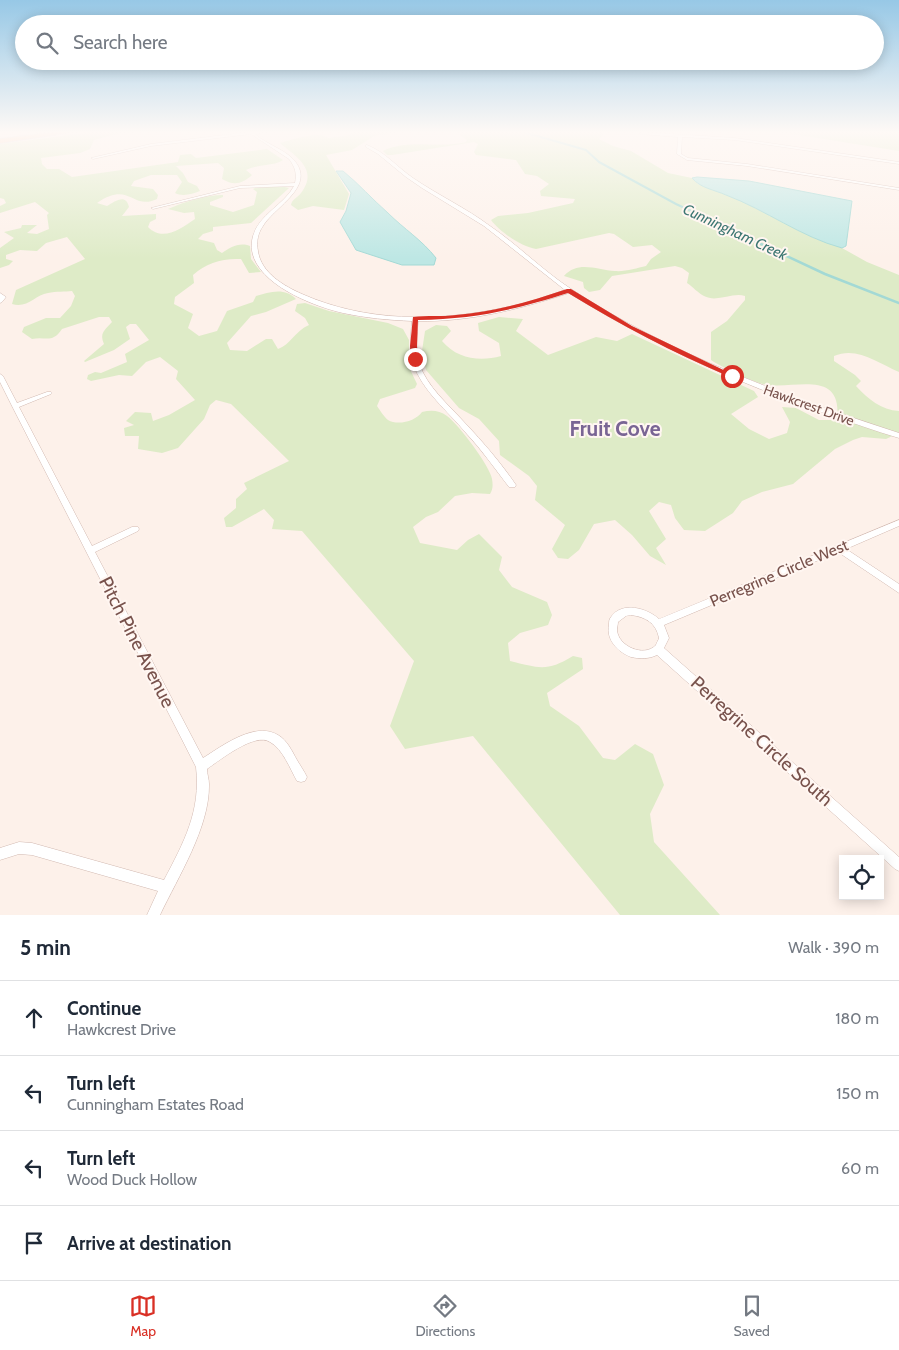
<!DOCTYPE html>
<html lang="en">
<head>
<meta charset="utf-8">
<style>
  body { margin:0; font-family:Cabin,sans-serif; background:#f2f2f3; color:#1f2937 }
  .controls { position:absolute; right:15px; bottom:15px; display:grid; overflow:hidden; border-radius:0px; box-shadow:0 2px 12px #0003 }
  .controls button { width:45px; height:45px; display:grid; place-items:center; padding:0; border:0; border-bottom:1px solid #e0e1e3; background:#fff; color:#1f2937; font:25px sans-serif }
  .stop { position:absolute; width:15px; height:15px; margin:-11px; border:4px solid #d93025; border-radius:50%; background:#fff }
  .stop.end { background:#d93025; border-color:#fff; box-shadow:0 1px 5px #0008 }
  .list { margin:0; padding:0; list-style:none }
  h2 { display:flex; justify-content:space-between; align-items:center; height:65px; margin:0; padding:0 20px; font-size:21px }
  h2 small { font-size:16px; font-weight:400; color:#747a83 }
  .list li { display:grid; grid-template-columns:32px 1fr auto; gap:15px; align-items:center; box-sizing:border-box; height:75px; padding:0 20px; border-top:1px solid #e0e1e3 }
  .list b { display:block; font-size:19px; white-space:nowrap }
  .list p { margin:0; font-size:16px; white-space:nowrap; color:#747a83 }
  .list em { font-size:16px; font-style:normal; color:#747a83 }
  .icon { flex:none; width:28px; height:28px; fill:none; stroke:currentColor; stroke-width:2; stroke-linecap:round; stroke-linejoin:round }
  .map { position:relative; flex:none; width:899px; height:915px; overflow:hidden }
  .search { position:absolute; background:#fff; box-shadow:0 2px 12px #0003; left:15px; right:15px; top:15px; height:55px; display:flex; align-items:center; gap:12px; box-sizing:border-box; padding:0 18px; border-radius:28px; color:#747a83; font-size:19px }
  .sheet { height:365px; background:#fff }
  nav { display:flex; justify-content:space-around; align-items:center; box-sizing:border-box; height:70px; border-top:1px solid #e0e1e3; background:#fff; font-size:14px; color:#747a83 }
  nav a { display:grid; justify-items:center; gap:2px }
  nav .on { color:#d93025 }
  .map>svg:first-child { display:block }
  .green { fill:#deebc7 }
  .water { fill:#bde7e4; stroke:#a3d9d5 }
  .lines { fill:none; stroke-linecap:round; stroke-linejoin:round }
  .stream-far1 { stroke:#a3d9d5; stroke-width:2 }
  .stream { stroke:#a3d9d5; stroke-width:2.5 }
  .street-casing { stroke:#d2b9b1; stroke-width:1 }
  .primary-casing { stroke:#d9cfcd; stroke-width:2 }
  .street { fill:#fff; fill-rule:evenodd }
  .primary { fill:#fbc6a3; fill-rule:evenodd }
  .route { fill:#d93025 }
  .labels { text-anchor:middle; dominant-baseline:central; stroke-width:4; stroke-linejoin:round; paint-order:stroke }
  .far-street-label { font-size:14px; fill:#78524c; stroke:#fff6f1 }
  .far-water-label { font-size:15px; font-style:italic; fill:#3c7672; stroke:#fff6f1 }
  .street-label { font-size:16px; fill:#78524c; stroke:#fff6f1 }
  .near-street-label { font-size:19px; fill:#78524c; stroke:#fff6f1 }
  .district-label { font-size:21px; font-weight:bold; fill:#796594; stroke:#fff6f1 }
</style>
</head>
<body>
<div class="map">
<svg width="899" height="915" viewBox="0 0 899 915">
  <rect width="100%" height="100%" fill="#fdf1ea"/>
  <path class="green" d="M100,131H144L116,134L94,140L90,149L80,153L41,158L42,164L47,169H59L72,177L178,162L180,155L191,154L196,158L267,149L283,160C275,166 258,164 246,170L252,175C242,184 234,186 222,179L224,168L218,163L176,166L183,173L188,182L197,186L200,191C192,194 183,197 175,193L182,182L177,175H151L134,181L131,186L153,189L158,195L157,199C132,211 130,180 97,203L107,206C115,201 126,193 129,207L122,216L156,214V219L150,222L148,227C163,242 180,229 195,219L194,212L184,213L168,209C184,202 205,195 223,195V197L210,202V205L233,212L254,205L257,192L253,189C264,184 278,185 289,188L251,223L213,227V231L203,234L198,239L214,243L217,250L222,253C231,247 239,242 250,246L251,259L261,272L249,273L241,259C222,258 206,263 193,275L194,283L175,297L174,304L193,314L188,328L199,336L217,331L227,311L253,302L256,296C269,292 285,287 296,299L266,312L251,316L227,343L230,350L247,351L266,339H272L278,349C290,345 295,331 309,325L305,318L295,311L297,304L305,303L329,311L388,323L403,329L409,340V367L417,384L415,388L380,399L377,406C380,410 384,417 388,420C398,426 416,421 422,412C431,410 439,410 447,416C459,425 490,466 492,479C493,485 493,489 490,494L472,493L455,496L438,512L426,517L413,527L420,543L457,550L468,540L479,534L502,557L499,570L512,587L547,602L552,615L548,625L520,633L508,643L510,661C539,668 547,672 573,656L582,658L583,669L547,693L550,706L579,726L603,758L615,760L635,744L653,754L664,785L650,814L654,842L720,915H620L473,736L405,749L390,726L414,661L302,531L272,529L274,520L264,509L232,527H226L224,518L236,508V499L247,489L244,483L289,461L231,404L216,400L210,405L204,419L178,448L162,453L138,449L139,436H125L124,428L134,425L126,421L135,412L151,413L153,421L169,415L195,400L176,379L178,371L160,357L146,362L132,376L119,375L91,381L87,379L88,375L95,372L101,373L127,362L125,354L149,340L136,324H130L126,327L130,339L114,350L85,362L84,361L104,344C99,333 105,330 112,322L109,317H99L62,329C52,344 46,336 32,339L22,332L24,327L46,318H60L71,306L75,296L72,291C65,292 56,291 48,293C35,295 27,309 12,304L16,290L85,259L67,237L46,243L37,251L20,250L6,255V259L13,261L9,265L0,268V248L14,238L4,232L21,228L22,225H37L27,233L37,234L49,229L47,215L49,213L35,202L0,213V206L6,203L4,199L0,198V144Z
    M352,131H403L374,136L352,150L326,155L349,194L344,210L313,206L298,210L291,205C292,199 297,198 301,193C319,169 296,157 280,143C291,140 319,130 328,138L350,135Z
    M461,131H600L603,135L599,139L613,146L631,151L668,173L692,178L698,184L735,198L816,239L842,248L867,262L899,275V372C878,363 857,346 834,356V361L855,375L861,381L856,386C868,399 881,410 899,411V433L886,439L862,437L853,440L835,449L793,484L762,492L742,501L733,513L705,531L684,530L675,518L671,505L659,502L649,511L666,539L656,548L666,565L650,556L632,535L615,520L594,524L579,550L568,559L558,558L552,549L565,525L535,500L537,486L529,476L500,455L499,441L479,419L459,408L426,370L422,351L425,331L436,325L447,326L451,331L442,341C457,359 480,362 501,356L499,343L479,331L478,323L499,317L523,319L516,331L548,355L596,337L617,341L632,334L754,391L758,397L731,414L749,429L769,439L787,433L790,422L782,407L796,408L819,420H837C843,369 796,389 768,385C754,383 723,368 711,360V332L727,321L745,300V296C732,292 717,303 704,296C698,293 693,287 687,283L689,273L682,268L675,266L612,276L600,290L589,292L584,288L583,282L564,276C578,260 597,270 615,271C625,272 637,268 646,266L651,259L661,252L652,245L633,247L614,234L609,233L536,249C522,247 500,232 491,220L498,216L528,213L573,203L575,199L541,196L540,191L549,184L537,176L525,174L516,160L476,155L474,152L478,144L474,142L392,155H387L383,151C408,138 440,149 466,142L467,140L460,135Z
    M774,131H899V151Z"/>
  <path class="water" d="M336,171H343C359,184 372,199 388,213C404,229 422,240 436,258L434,265H402L356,250L340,222L346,211L351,193Z
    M697,177L749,181L852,201L846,246L842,248C801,237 766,210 726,195C715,190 700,188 692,178Z"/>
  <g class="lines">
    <path class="stream-far1" d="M520,131L586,150L599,162L676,204L717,223"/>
    <path class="stream" d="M714,222L825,274L899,303"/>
    <g class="street-casing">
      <path id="street" d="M248,131H270L255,134C266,144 282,148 293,159C318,186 275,206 263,226C258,233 256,242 258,251C261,273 284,286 302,294C365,322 437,322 503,308C524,304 545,297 565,290L484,226L422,188L406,177L378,154L366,147V145H367C385,152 397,167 413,178C438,195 466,208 490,226C518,245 542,270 571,289C671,355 786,396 899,433V438C875,431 851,422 827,414C735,382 652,344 569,293C520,309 470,322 418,321C417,335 415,349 419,363C427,387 448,404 465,423C483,442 501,463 516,485L515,487H509C495,469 482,450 466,433C448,411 422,391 413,363C409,349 411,335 412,321C389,320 366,318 343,313C312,306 241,279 253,236C259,214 284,205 294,186L240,188L153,209L151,208L240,186L295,183C297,173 295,167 289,159L251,134L151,146L93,159L91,158L151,144L249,132Z
        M641,132L735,138L899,162V164L735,140L682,137L681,154L688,158L747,164L899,188V190L747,166L687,160L677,154L678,137L640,134Z
        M0,293L6,297L2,302L0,303Z
        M0,374L3,376L17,403L47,392H51L52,393L51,394L19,407L92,546L132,527H138L139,529L138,531L95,552L203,758C222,746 255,721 278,735C287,740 292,751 297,760C300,765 304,771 307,777L305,781L301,782L297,781C290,769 283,749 270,742C255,732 220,760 207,769C207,774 209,779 209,784C210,827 178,877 160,915H147L158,891L32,855L19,854L0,860V848L19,842L32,843L164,880C184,842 201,811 196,767L12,406L0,382Z
        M899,520V526L846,549L899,584V593L838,552L664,625L669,638L664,648L899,857V871L895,869L657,655C649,659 640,659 631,657C618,652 606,640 609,625C609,622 609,619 611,617C622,601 647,608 659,619ZM631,615C646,617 656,623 659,638C659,639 656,644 656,645C644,658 618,646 617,630C617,627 618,625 618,622L626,616Z"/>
    </g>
    <g class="primary-casing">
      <path id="primary" d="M62,131H78L0,143V139Z"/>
    </g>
    <use href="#street" class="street"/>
    <use href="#primary" class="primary"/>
  </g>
  <linearGradient id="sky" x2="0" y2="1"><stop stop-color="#97c8e6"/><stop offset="0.51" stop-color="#fef9f6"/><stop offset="1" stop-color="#fef9f6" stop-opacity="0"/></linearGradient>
  <rect width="899" height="259" fill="url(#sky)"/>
  <path class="route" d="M567,289H571L632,326L736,376L730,377C672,352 622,326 568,293C514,310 475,319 418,320L417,346L418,359L415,361L411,359L410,346L413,317C427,315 442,317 456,315C495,312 531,301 567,289Z"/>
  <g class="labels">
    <g class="far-street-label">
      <text transform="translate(809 405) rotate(20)">Hawkcrest Drive</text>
    </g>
    <g class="far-water-label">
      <text transform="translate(735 232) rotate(25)">Cunningham Creek</text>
    </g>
    <g class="street-label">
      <text transform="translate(779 573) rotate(-23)">Perregrine Circle West</text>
    </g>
    <g class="near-street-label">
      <text transform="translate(137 642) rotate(63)">Pitch Pine Avenue</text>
      <text transform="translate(762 741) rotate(42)">Perregrine Circle South</text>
    </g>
    <g class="district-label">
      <text x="615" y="428">Fruit Cove</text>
    </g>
  </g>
</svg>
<div class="controls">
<button><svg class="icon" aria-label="locate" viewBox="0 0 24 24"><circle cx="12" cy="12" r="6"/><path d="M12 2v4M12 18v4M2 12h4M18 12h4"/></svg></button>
</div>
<div class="stop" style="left:732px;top:376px"></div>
<div class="stop end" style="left:415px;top:359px"></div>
<div class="search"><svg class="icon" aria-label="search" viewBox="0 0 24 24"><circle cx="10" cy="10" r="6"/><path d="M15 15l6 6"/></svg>Search here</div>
</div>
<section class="sheet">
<h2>5 min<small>Walk · 390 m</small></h2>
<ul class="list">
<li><svg class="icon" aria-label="ahead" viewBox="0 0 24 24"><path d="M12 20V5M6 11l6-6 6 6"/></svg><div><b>Continue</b><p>Hawkcrest Drive</p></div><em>180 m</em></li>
<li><svg class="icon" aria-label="left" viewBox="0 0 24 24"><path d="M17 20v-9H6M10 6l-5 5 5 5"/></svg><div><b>Turn left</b><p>Cunningham Estates Road</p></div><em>150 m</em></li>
<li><svg class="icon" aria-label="left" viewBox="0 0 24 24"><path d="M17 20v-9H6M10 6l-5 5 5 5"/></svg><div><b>Turn left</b><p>Wood Duck Hollow</p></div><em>60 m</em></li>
<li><svg class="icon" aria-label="arrive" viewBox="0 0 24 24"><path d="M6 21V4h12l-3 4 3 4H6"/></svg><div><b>Arrive at destination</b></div></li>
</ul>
</section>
<nav>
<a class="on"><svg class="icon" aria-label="map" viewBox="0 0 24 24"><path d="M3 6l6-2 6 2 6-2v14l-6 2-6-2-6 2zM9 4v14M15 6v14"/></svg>Map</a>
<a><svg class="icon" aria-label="directions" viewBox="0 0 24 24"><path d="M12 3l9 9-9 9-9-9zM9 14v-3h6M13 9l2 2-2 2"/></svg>Directions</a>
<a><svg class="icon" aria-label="saved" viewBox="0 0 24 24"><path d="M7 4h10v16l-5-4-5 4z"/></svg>Saved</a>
</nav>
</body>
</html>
